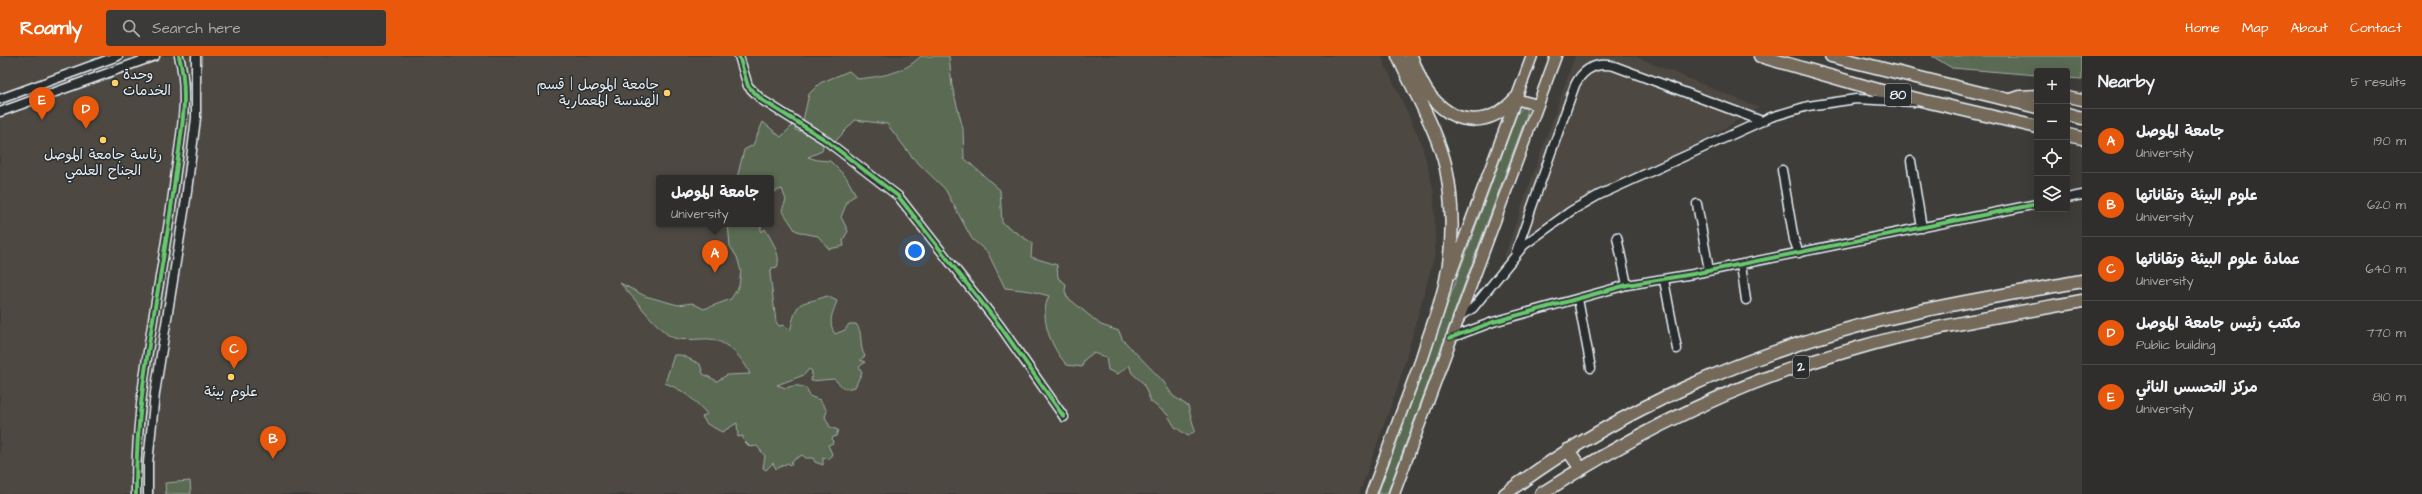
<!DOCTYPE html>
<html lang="en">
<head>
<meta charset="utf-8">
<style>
  body { margin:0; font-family:"Architects Daughter","Playpen Sans Arabic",sans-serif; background:#3b3a38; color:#f1f3f6 }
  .controls { position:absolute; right:12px; top:12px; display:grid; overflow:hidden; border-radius:4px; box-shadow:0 4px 16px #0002 }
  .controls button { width:36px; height:36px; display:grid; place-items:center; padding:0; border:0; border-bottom:1px solid #4a4a48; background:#2f2e2c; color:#f1f3f6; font:20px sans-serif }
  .you { position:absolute; left:915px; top:195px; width:14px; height:14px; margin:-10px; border:3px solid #fff; border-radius:50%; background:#1a73e8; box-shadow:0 0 0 6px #1a73e833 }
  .badge { display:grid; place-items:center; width:26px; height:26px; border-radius:50%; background:#ea580c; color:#fff; font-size:13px; font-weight:700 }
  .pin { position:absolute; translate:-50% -33px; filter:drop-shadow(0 1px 2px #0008) }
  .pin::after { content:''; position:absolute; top:21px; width:14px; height:12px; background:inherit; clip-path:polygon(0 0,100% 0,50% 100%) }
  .popup { position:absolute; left:656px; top:119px; width:118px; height:52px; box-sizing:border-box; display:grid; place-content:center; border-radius:4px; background:#2f2e2c; filter:drop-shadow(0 1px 3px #0005); font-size:13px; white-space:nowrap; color:#a7a8a9 }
  .popup b { font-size:15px; color:#f1f3f6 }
  .popup::after { content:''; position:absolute; left:50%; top:100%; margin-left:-8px; border:8px solid transparent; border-top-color:#2f2e2c }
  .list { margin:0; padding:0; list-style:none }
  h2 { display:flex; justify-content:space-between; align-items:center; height:52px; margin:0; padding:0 16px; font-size:17px }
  h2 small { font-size:13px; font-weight:400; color:#a7a8a9 }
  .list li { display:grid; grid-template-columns:26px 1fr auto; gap:12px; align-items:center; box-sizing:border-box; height:64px; padding:0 16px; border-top:1px solid #4a4a48 }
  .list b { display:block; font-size:15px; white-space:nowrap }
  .list p { margin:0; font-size:13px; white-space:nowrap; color:#a7a8a9 }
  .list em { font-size:13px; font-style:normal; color:#a7a8a9 }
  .icon { flex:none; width:22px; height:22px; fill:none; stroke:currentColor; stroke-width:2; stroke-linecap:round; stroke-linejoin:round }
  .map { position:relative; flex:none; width:2082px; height:438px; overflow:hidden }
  header { display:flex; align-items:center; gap:24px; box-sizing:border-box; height:56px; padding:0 20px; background:#ea580c; color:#fff }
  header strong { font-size:19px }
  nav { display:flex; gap:22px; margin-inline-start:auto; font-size:14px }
  .search { width:280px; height:36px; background:#3b3a38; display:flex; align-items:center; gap:10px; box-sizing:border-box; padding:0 14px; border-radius:4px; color:#a7a8a9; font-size:15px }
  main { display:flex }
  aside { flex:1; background:#2f2e2c }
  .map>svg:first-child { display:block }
  .built { fill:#4e4842; fill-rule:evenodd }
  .green { fill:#5a6a53; stroke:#a1aea6 }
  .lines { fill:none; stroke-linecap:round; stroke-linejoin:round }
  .minor-casing { stroke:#e8f1f8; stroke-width:11 }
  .major-casing { stroke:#e8f1f8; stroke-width:13 }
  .highway-casing { stroke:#e8f1f8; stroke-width:15 }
  .minor { stroke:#2a2d2e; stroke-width:8 }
  .major { stroke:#746a5a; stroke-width:10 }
  .highway { stroke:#746a5a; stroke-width:12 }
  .cycleway-casing { stroke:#2a2d2e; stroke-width:6 }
  .cycleway { stroke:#67ca6e; stroke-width:4 }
  .poi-dot { fill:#ffd166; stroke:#2a2d2e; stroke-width:1.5 }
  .labels { text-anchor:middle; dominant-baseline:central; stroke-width:3; stroke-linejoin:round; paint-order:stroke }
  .shield { fill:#2a2d2e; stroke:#afb6bb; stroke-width:1 }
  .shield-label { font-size:13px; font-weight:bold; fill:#e8f1f8 }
  .poi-label { font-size:14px; fill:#e8f1f8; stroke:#2a2d2e }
</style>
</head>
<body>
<header>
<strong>Roamly</strong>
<div class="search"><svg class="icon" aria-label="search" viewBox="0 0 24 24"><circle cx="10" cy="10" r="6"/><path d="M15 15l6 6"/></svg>Search here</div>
<nav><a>Home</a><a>Map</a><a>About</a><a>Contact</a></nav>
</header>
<main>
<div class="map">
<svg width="2082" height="438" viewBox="0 0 2082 438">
  <rect width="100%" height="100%" fill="#3f3d3a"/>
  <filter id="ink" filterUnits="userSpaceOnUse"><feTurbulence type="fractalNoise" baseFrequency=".025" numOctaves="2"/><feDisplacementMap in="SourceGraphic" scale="8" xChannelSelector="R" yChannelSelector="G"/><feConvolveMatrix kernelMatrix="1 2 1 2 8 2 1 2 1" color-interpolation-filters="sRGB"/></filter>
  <g filter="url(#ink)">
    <path class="built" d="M0,0H1381L1421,86L1429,116L1434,137L1435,198L1398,330L1359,438H0ZM659,122H771V168H659Z
      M1575,0H1634L1759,52L1504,201Z"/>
    <path class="green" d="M921,0H949L952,30L963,73L964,102L1000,134L1002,167L1032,187L1031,201L1057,209L1058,222L1066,228L1065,235L1067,241L1101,269L1119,275L1122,283L1163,325L1173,340L1188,350L1195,375L1188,380L1175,371L1167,358L1151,346L1143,327L1132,317L1129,309L1118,318L1108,314L1106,301L1093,297L1084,304L1082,311L1067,309C1052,293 1038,262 1049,240L1031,235L1005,232L988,197L972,183L945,133L913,102L887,68L855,64L832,89L824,83L822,95L808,101L817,104L830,105L846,121L856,139L848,144L841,161L848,175L843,184L844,190L829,193L818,180L802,177L795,174L782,154L786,144L782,133L771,137V122H737L744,94L753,89L763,66L781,81L796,66L795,74L817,79L823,82L820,75L802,69L809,38L820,27L849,15L858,23C882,20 903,18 921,0Z
      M1932,0H2082V23L2067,22V15H2037V19L1952,12Z
      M1523,51L1527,54L1526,61L1387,438H1378L1517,58Z
      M728,168H761V176L765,173C771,183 782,200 777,211L772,212L770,218L776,266L779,270L784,269L790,275C799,239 798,251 827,240L837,245C833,257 827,265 835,278L845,274L849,268H856C864,277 858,290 865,300L860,304L865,306L859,311L862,316L855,331L845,333L834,323L811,325L812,315L809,313L804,319L777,329L786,332C794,329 800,329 807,333L809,340L820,344L827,355L825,361L830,371L838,374L836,380L832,382L833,387L828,389L832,398L829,403L823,402V409L815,406L813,402H806L802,399L792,405L791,410L788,407L776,413L773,407L766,414L763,412L765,400L757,390L750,391L743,384V380L738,381L737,367L722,376L707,368L702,361L707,358C695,344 683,334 665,327L674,299H681L700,308L703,318L717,325L727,319L750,318C744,303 727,285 710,283C698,282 679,287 668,279C651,265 636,244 620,227L645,240L678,249L692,247L704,253L731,243L739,230L741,215L737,201L730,190Z
      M190,425L191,438H166L165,427Z"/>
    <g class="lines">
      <g class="minor-casing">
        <path id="minor" d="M739,0L748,30L762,44L824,83L898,140L1000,270L1064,361
          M0,43L118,0
          M0,56L155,0
          M1911,105L1922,172
          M1782,114L1794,184L1799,197
          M2067,142L2082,139
          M1697,148L1709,214
          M1617,181L1627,229
          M1516,196L1575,29C1583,13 1596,6 1614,10L1762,65
          M1741,209L1746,244
          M1664,224L1677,293
          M1578,243L1591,312
          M1458,261L1473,252L1524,189L1571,155L1599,139L1771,61L1808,50L1856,43L1914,46
          M1450,282L1493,266L1627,229L1693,218L2037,148
          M136,438C135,332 162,228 175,123C180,84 190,39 179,0
          M148,438V407L155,337L186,143L196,62V0"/>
      </g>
      <g class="major-casing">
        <path id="major" d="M2067,41L2082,44
          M1515,43L1538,49
          M2008,44L2020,40L2037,39
          M1451,218L1532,0
          M1371,438L1424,295
          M1394,438L1556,0"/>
      </g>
      <g class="highway-casing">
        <path id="highway" d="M1398,0C1414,36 1437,73 1446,112C1453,147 1454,188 1446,224C1441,250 1430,276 1422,302
          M1411,0C1417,15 1422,32 1433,43C1458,71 1490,70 1515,43
          M1760,0L1878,34L2037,71
          M1831,0L2037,51
          M2067,58L2082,62
          M2067,79L2082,82
          M1568,394L1581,413
          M1505,438C1616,354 1750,296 1886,263C1950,247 2017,237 2082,225
          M1541,438C1637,376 1743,324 1854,293C1929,271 2005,259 2082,245"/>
      </g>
      <use href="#minor" class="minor"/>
      <use href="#major" class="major"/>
      <use href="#highway" class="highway"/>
      <g class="cycleway-casing">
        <path id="cycleway" d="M739,0L748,30L762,44L824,83L898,140L1000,270L1064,361
          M1450,282L1493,266L1627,229L1693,218L2037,148
          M136,438C135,332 162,228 175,123C180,84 190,39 179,0"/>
      </g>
      <use href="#cycleway" class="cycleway"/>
    </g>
  </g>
  <g class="poi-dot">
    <circle cx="115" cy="27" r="4"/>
    <circle cx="667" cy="37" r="4"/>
    <circle cx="103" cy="84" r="4"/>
    <circle cx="231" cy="321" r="4"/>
  </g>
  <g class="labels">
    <g class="shield">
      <rect x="1885" y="28" width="26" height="22" rx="3"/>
      <rect x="1793" y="300" width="16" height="22" rx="3"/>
    </g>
    <g class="shield-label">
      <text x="1898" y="39">80</text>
      <text x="1801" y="311">2</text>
    </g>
    <g class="poi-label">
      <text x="123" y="19" text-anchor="start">وحدة<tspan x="123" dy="16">الخدمات</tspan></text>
      <text x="659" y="29" text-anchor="end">جامعة الموصل | قسم<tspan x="659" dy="16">الهندسة المعمارية</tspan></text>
      <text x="103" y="99">رئاسة جامعة الموصل<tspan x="103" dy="16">الجناح العلمي</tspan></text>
      <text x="231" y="336">علوم بيئة</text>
    </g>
  </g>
</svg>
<div class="controls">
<button>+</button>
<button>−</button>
<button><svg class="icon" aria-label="locate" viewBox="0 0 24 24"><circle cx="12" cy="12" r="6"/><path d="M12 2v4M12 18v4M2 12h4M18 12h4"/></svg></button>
<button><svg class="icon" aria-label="layers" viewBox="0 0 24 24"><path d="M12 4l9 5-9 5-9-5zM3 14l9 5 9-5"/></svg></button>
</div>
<div class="you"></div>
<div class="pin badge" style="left:715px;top:217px">A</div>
<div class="popup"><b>جامعة الموصل</b>University</div>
<div class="pin badge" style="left:273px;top:403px">B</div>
<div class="pin badge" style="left:234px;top:313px">C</div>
<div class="pin badge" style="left:86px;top:73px">D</div>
<div class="pin badge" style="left:42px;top:64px">E</div>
</div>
<aside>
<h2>Nearby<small>5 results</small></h2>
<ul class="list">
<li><span class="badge">A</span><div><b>جامعة الموصل</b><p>University</p></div><em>190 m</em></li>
<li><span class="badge">B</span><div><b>علوم البيئة وتقاناتها</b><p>University</p></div><em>620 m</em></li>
<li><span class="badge">C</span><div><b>عمادة علوم البيئة وتقاناتها</b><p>University</p></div><em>640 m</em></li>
<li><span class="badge">D</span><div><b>مكتب رئيس جامعة الموصل</b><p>Public building</p></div><em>770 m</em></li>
<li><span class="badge">E</span><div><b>مركز التحسس النائي</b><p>University</p></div><em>810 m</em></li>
</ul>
</aside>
</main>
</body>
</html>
